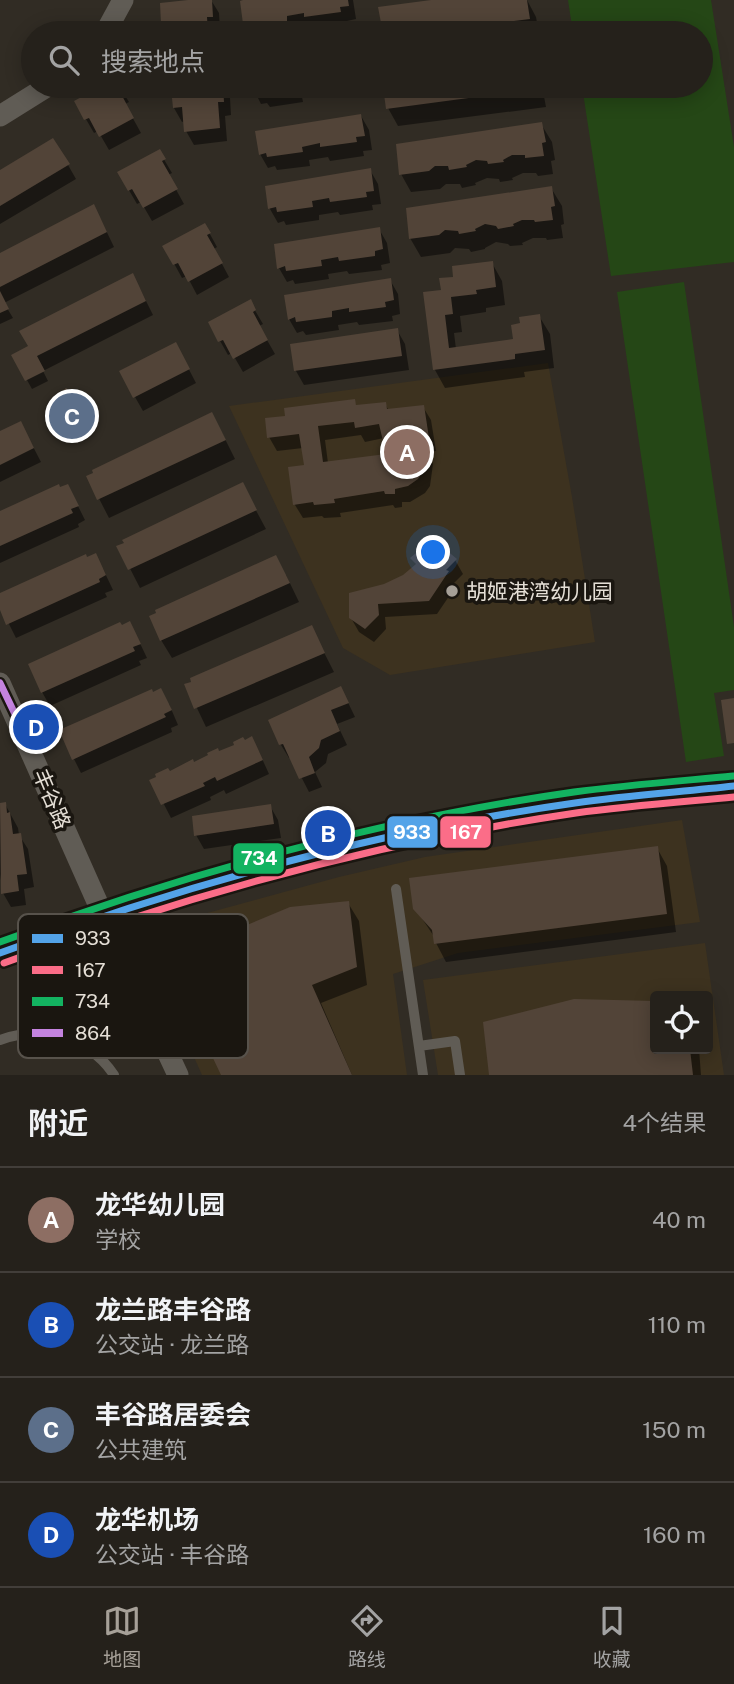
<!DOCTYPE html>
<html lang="zh">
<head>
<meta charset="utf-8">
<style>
  body { margin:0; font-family:"Public Sans","Noto Sans SC",sans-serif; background:#2d2924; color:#f1f3f6 }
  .controls { position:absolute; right:21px; bottom:21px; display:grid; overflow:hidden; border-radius:7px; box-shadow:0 4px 18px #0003 }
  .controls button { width:63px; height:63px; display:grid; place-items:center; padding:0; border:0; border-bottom:2px solid #423e3a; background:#25211b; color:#f1f3f6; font:35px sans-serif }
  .you { position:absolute; left:434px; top:553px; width:24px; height:24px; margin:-18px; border:5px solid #fff; border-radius:50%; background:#1a73e8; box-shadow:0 0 0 10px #1a73e833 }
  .badge { display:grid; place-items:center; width:46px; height:46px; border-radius:50%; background:#a6a098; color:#fff; font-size:23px; font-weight:700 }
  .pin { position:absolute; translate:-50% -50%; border:4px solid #fff; box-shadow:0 2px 7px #0006 }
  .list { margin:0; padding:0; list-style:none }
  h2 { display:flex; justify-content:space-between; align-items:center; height:91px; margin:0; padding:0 28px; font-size:30px }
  h2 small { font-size:23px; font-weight:400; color:#a3a3a3 }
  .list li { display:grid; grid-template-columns:46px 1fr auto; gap:21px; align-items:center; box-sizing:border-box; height:105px; padding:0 28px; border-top:2px solid #423e3a }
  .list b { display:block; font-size:26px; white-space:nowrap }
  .list p { margin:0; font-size:23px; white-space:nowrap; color:#a3a3a3 }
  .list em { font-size:23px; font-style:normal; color:#a3a3a3 }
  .icon { flex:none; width:38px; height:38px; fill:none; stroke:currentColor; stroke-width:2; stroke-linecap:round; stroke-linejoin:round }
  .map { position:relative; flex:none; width:734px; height:1075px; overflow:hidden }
  .search { position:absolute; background:#25211b; box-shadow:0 4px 18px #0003; left:21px; right:21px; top:21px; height:77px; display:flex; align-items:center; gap:18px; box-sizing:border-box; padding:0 24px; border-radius:38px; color:#a3a3a3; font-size:26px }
  .sheet { height:511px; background:#25211b }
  nav { display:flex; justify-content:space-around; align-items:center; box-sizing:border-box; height:98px; border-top:2px solid #423e3a; background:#25211b; font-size:19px; color:#a3a3a3 }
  nav a { display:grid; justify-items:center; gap:4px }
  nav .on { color:#a6a098 }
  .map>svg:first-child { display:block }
  .built { fill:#3d321f; fill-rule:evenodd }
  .green { fill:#254716 }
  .shadow { fill:#0007; fill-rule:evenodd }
  .building { fill:#524438; fill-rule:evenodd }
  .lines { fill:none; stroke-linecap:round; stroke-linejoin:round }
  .lane { stroke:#605c55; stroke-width:10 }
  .street { stroke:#605c55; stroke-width:21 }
  .bus-1-casing { stroke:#1a1610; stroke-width:12 }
  .bus-2-casing { stroke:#1a1610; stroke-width:12 }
  .bus-3-casing { stroke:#1a1610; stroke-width:12 }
  .bus-4-casing { stroke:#1a1610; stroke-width:12 }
  .bus-1 { stroke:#53a3e8; stroke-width:7 }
  .bus-2 { stroke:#fb6d88; stroke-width:7 }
  .bus-3 { stroke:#13b361; stroke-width:7 }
  .bus-4 { stroke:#c483df; stroke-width:7 }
  .poi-dot { fill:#a6a098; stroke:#1a1610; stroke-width:2.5 }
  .labels { text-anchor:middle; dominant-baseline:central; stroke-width:7; stroke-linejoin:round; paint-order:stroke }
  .poi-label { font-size:21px; fill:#e5dfd6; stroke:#1a1610; text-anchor:start }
  .street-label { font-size:21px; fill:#e5dfd6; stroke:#1a1610 }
  .key { fill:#1a1610; stroke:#57524b; stroke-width:2 }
  .key-label { font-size:19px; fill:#e5dfd6 }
  .line-badge { stroke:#1a1610; stroke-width:2.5 }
  .badge-label { font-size:19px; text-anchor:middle; font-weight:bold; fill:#fff }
</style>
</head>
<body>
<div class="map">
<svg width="734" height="1075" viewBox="0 0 734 1075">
  <rect width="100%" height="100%" fill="#312c24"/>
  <path class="built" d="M548,363L572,497L595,642L390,675L343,648L229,406Z
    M682,820L700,922L458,953L393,974L407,1075H202L152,963L155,943L174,922L339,877L425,857Z
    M705,943L724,1075H438L423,980ZM655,996H708V1049H655Z"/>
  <path class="green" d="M568,0H711L734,147V262L611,276L582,86H701V33H573Z
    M684,282L734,627V690L714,693L724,756L686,762L617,292Z"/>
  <path class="shadow" d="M204,0H211L219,13L220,30L214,31V33H169L163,23Z
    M254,0H353L356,19L347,21L348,26L314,30L312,27L294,30V33H250L244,24L242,2Z
    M445,0H527L536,17L539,33H380L379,25Z
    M105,86H119L129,102L125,104L141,133L109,150L98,131L94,133L76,102Z
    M207,86H223L230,98L231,115L225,116L227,141L194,145L186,131L185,121L182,122L174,108L173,90Z
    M252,86H364L356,87V92L323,97L321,94L302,97L303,102L270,107L267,103L261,104Z
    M389,86H542L546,107L398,126L388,108L390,95Z
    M361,116L369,130L372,150L363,151L364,156L330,161L328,157L309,160L310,166L277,170L275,166L268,168L260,154Z
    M541,124L552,142L555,160L551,161L553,174L538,176L536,173H523L512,178L513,180L500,182L499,179L487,178L475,183L476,185L462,188L460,184H446L440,189L411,192L401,174Z
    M159,151L172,173L168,175L184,204L152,221L141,202L137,204L119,173Z
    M68,165L76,179L0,224V172Z
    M370,170L378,184L381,204L372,205L373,210L340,215L338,212L319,215V220L286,225L284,221L278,223L270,209L267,187Z
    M551,188L562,206L564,224L561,225L563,238L547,240L546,238H533L522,243L523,245L510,246L508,244L496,242L485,248V249L471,252L469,249L455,248L450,253L421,257L410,238Z
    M101,220L114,247L4,303L13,318L0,324V255Z
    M205,225L217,247L214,249L229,277L197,295L187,276L182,278L165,247Z
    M379,229L387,243L390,263L381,265L382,270L349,274L347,271L328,274L329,279L295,284L293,280L287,282L279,268Z
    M492,263L502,281L505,305L486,308V312L460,316L462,332L454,333L456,349L515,341L539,316L550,334L554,368L524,372L525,377L445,388L435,370L443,291L455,278Z
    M390,280L398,294L400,314L392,316L393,321L359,325L357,322L338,325L339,330L306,335L303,331L297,333L289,319Z
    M140,289L153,315L43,371L48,381L32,389L13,355Z
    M250,302L263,324L259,326L275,354L243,372L232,353L228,355L210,323Z
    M397,330L405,344L409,370L304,385L296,371L292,346Z
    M183,358L196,383L143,411L135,397Z
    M63,398L81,405L83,409L78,413Z
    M354,401L357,407L385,404L389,411L423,407L431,420L436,451L426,452L433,464L430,486L425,493L410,502H402V507L395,508L393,505L340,513L341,517L324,518L322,516L303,518L295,505L306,467L303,448L277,451L269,437L287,417ZM361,435L365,442L384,438L388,455L328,463L325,440Z
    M0,433L28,437L41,462L0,482Z
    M222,433L235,459L109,518L88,477Z
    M75,500L85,520L78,524L79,527L0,563V513Z
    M252,503L266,529L140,588L119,547Z
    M413,558L455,560L463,574L454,583L456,586L437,614L385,617L386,629L374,642L359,632L351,618L385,585L404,577L417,566Z
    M103,569L113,590L105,593L107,597L16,638L0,606V595Z
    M286,575L299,602L172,658L161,640Z
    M311,627L334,672L206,727L186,685Z
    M137,637L147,658L139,661L141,665L50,706L42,692Z
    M341,688L355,717L337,724L347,745L328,754L326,763L315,772L322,787L309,792L291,757L289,758L281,745L271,721Z
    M169,704L178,725L171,728L172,732L81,773L74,759Z
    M236,745L259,752L269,774L226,794L224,790L210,797L211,800L171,818L152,781Z
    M0,804H5L18,828L19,835L28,849L34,887L24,889L26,905L11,907L3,893L0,874Z
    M270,806L278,820L281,838L204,849L196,835Z
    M657,848L667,866L676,932L446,962L436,943L435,938L415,908Z
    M348,903L359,921L367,985L321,1003L352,1075H223Z
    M574,1000L655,1003V1049H699L701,1075H491Z"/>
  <path class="building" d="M188,0H212L213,17H207L208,33H172L170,23L161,24L160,3Z
    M243,0H348L349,6L340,7L341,12L304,17V13L287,16V22L251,27V22L243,24L240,1Z
    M431,0H527L530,19L419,33H378L377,23H381L378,7Z
    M102,86H121L122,88L119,90L134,118L99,137L89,118L84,120L74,101Z
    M191,86H223L224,102H218L220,128L184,132L182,107L173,108L171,88Z
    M251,86H296V89L260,94L259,89L251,91Z
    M387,86H536V89L386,109L384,94L388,93Z
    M361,114L365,136L356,137L357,142L320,147V143L302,147L303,152L267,157L266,153L259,155L255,131Z
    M542,122L546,142L542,143L544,156L525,158V155H512L503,160L504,162L488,164L487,161L476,160L466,165L467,167L449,170L448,166H435L429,171L399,175L396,144Z
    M53,138L70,164L0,206V170Z
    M160,149L166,159L162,161L178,189L143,208L132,189L128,191L117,172Z
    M371,168L374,191L366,192L367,197L330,202L329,198L312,201L313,207L277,212L276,207L268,209L265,186Z
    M552,186L555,206L551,207L553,220L535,222L534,220H522L513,224L514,226L498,229L496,226L485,224L475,229L476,231L459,234L458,231L445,230L439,235L409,239L406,208Z
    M94,204L107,232L0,287V253Z
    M205,223L211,233L207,235L223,263L188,282L178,263L173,265L162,246Z
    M380,227L383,249L375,251V256L339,261L338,257L321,260L322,266L286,271L285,266L277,269L274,244Z
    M493,261L496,287L476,290L477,294L451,297L453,314L445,315L449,348L513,339L511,325L520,323L519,317L540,314L545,350L515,354V359L433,370L423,292L441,290L439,278L453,277L452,266Z
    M133,273L146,301L37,356L45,371L25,381L11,355L28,346L19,331Z
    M391,278L394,300L385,302L386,307L349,312V308L332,311V317L296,322L295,317L288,320L284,295Z
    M0,291L9,309L0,313Z
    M251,299L256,310L253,312L268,340L233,359L223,340L218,342L208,322Z
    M398,328L402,356L294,371L290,344Z
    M176,342L190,369L133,398L119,371Z
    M66,388L82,404L75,410L59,394Z
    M355,399L356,405L386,402L387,409L424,405L429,438L411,439L413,450L426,449L423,471L418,479L408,486L395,489V494H385L384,491L334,499L335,503L314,505L313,502L293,505L288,467L304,465L299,434L267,438L265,418L285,416L284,408ZM354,422L355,428L379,424L386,454L323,462L318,426Z
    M212,412L226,440L97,500L86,476L93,473L92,470Z
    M21,421L34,448L0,465V431Z
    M243,482L257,510L128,570L116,546L124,543L122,540Z
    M59,484L60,487L68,484L79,506L71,509L73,513L0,546V511Z
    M433,539L457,559L446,570L449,571L429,601L378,604L379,615L365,629L349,618V593L384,584L403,575L416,564L410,558Z
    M96,553L106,575L99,579L100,582L6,625L0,610V593L86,554L87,557Z
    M276,555L290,583L160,641L149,616L156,613L155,610Z
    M130,621L141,644L133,647L135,651L41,693L28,664L120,622L122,625Z
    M312,625L325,653L194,709L184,684L191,682L190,678Z
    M341,686L349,703L331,710L340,731L321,740L319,748L309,757L315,773L299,779L283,744L279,745L268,720Z
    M161,688L172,710L164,714L166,717L72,760L59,730L152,689L153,692Z
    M734,698V743L727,744L721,700Z
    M252,736L263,760L217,781L215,777L203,783L205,786L161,805L149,780L156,777L155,774L168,768L170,771L193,759L194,762L208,755L207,753L218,748L219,751L234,745L233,742L243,737L245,740Z
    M6,802L7,813L10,812L13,834L21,833L27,874L17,875L19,891L1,894L0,803Z
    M271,804L274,824L194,836L192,816Z
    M658,846L667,914L434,944L432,930L413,909L409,878Z
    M349,901L357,967L312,985L352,1075H221L166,959L290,907Z
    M574,999L655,1001V1049H690L693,1075H489L483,1022Z"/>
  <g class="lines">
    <path class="lane" d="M396,889L423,1075
      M0,1040C40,1025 90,1038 114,1075
      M419,1046L455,1041L460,1075"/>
    <path class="street" d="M105,33L123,0
      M0,116L48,86
      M0,683L103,915L178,1075
      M0,953C178,884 366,836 554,806C614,796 674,793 734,786"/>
    <g class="bus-1-casing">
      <path id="bus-1" d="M0,953C186,884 378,831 575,803C628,795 681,792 734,786"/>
    </g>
    <g class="bus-2-casing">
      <path id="bus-2" d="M4,963C189,894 380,842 576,813C628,806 681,802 734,797"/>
    </g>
    <g class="bus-3-casing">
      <path id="bus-3" d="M0,942C186,873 378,820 574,792C627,785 680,781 733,776"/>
    </g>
    <g class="bus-4-casing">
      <path id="bus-4" d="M0,683L25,735"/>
    </g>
    <use href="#bus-1" class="bus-1"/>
    <use href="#bus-2" class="bus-2"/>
    <use href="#bus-3" class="bus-3"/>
    <use href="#bus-4" class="bus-4"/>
  </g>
  <circle class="poi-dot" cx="452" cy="591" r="7"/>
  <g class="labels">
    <g class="poi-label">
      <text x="466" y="591">胡姬港湾幼儿园</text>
    </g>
    <g class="street-label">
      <text transform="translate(52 799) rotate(67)">丰谷路</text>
    </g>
  </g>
  <rect x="18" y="914" width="230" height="144" rx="10" class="key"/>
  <rect x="32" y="934" width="31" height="9" fill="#53a3e8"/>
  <rect x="32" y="966" width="31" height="8" fill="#fb6d88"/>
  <rect x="32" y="997" width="31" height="9" fill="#13b361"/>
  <rect x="32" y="1029" width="31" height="8" fill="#c483df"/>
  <g class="key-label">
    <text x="75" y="945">933</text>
    <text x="75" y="977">167</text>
    <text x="75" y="1008">734</text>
    <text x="75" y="1040">864</text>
  </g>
  <g class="line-badge">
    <rect x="386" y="815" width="53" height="34" rx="7" fill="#53a3e8"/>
    <rect x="439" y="815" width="53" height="34" rx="7" fill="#fb6d88"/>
    <rect x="232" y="842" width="53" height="33" rx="7" fill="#13b361"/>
  </g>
  <g class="badge-label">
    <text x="412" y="839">933</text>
    <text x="466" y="839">167</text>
    <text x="259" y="865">734</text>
  </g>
</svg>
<div class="controls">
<button><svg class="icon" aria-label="locate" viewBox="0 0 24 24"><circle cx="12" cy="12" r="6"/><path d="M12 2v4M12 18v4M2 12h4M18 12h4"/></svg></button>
</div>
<div class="you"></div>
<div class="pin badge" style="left:407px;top:452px;background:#8d6e63">A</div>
<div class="pin badge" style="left:328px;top:833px;background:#1a4fb4">B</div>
<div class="pin badge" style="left:72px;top:416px;background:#5c6f8a">C</div>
<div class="pin badge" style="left:36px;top:727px;background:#1a4fb4">D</div>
<div class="search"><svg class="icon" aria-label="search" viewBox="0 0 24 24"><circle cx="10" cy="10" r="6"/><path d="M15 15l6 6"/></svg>搜索地点</div>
</div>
<section class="sheet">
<h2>附近<small>4个结果</small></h2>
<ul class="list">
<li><span class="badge" style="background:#8d6e63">A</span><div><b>龙华幼儿园</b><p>学校</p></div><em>40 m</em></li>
<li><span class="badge" style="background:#1a4fb4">B</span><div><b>龙兰路丰谷路</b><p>公交站 · 龙兰路</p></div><em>110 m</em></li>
<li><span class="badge" style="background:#5c6f8a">C</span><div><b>丰谷路居委会</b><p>公共建筑</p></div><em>150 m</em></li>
<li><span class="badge" style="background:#1a4fb4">D</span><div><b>龙华机场</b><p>公交站 · 丰谷路</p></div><em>160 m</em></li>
</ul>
</section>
<nav>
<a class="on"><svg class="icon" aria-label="map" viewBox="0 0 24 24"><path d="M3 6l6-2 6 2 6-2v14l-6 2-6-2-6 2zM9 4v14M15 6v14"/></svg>地图</a>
<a><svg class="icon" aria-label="directions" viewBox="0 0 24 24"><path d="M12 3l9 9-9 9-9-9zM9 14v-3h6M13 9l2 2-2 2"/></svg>路线</a>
<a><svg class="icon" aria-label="saved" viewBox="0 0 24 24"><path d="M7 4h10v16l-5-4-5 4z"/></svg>收藏</a>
</nav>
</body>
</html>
